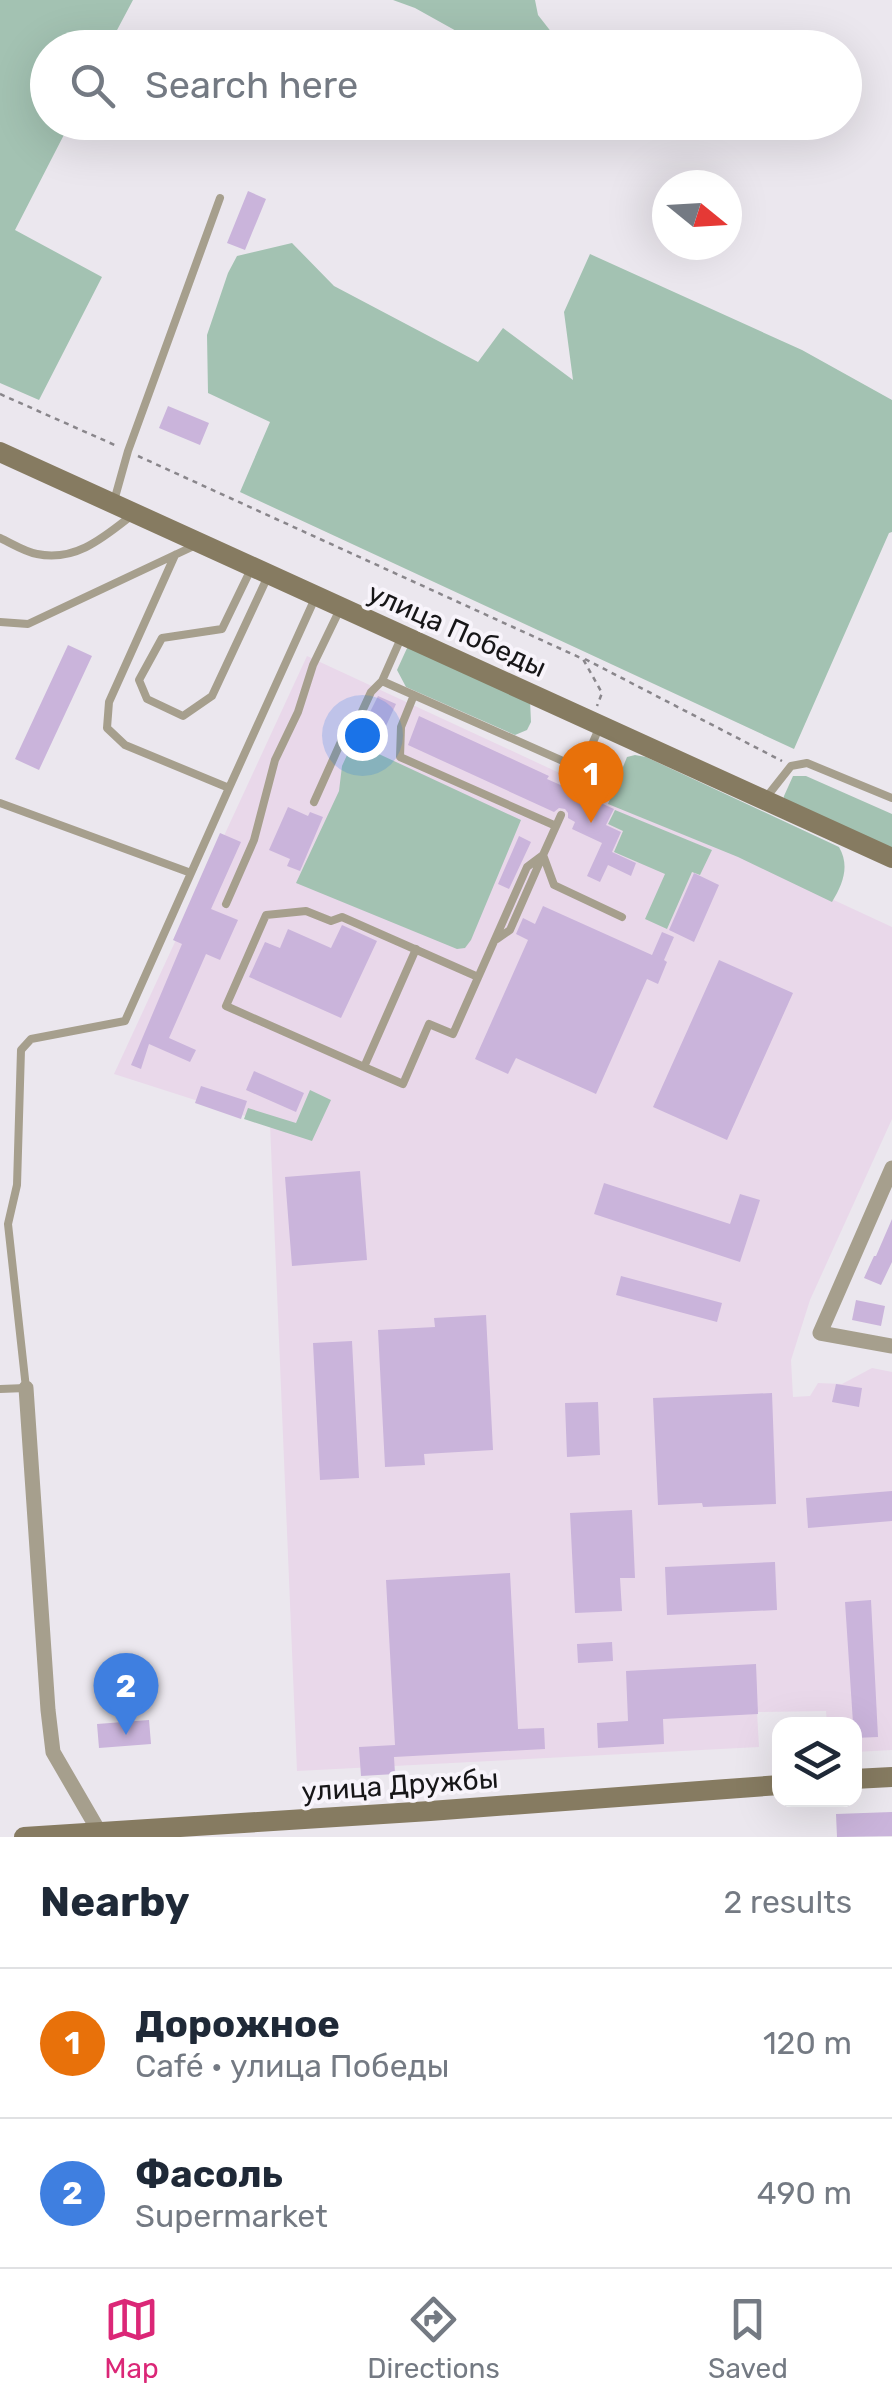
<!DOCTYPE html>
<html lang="en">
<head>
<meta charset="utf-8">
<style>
  body { margin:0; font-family:Rubik,sans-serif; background:#f6f6f7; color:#1f2937 }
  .controls { position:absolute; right:30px; bottom:30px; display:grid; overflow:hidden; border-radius:20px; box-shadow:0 10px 40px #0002 }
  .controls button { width:90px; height:90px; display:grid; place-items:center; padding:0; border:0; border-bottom:2px solid #e0e1e3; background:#fff; color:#1f2937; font:50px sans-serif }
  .compass { position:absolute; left:652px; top:170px; width:90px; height:90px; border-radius:50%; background:#fff; box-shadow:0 10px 40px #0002; rotate:108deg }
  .you { position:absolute; left:362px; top:735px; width:35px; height:35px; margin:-25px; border:8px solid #fff; border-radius:50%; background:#1a73e8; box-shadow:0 0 0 15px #1a73e833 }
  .badge { display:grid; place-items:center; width:65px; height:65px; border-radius:50%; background:#db2777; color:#fff; font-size:32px; font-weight:700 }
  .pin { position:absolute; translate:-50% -82px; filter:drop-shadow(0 2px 5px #0008) }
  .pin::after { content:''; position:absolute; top:52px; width:35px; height:30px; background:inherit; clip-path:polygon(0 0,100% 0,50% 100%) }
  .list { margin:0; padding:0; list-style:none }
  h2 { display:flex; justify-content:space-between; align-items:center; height:130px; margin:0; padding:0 40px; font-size:42px }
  h2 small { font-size:32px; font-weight:400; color:#747a83 }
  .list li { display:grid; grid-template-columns:65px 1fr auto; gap:30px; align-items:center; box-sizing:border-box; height:150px; padding:0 40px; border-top:2px solid #e0e1e3 }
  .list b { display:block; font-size:38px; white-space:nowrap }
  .list p { margin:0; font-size:32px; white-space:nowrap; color:#747a83 }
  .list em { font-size:32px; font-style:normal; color:#747a83 }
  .icon { flex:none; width:55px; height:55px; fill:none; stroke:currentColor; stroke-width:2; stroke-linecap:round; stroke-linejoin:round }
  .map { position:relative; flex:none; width:892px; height:1837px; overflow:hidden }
  .search { position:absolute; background:#fff; box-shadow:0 10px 40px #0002; left:30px; right:30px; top:30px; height:110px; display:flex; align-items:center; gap:25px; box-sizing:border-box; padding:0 35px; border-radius:55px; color:#747a83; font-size:38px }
  .sheet { height:430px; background:#fff }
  nav { display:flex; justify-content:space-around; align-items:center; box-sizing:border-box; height:140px; border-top:2px solid #e0e1e3; background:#fff; font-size:28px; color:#747a83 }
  nav a { display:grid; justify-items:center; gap:5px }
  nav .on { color:#db2777 }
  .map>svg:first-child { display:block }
  .industrial { fill:#e9d8ea }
  .green { fill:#a3c2b2 }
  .building { fill:#cab4db }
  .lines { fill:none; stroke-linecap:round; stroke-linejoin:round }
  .path { stroke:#89868b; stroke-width:2.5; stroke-dasharray:5 5; stroke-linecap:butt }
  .service { stroke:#a69f8d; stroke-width:8 }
  .minor { stroke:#a69f8d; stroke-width:15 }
  .secondary { stroke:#867b61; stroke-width:20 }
  .labels { text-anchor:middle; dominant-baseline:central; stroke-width:8; stroke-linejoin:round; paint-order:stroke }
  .street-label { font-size:28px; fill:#171618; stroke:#f8f4fb }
</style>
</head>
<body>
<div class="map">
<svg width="892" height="1837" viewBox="0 0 892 1837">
  <rect width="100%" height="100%" fill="#ebe7ee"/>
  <path class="industrial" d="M307,656L892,927V1119L810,1300L791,1360L793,1397L810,1396L818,1383L842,1384L872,1368L892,1372V1750L855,1752L854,1724H827L826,1711L757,1712L759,1747L297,1771L270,1124L114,1074Z"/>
  <path class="green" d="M0,0H133L108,47L48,48V122L70,123L15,230L102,277L39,400L0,383Z
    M393,0H535L538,15L563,47H485L415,8Z
    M292,243L334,286L478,362L503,328L573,380L564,312L590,254L802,350L892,400V532L889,533L794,749L240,492L270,422L208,393L207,335L228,273L237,256Z
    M408,646L530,700L531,722L527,730L515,735L406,687L397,670Z
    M353,742L521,820L471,940L465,948L457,949L296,883L339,791L342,766Z
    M635,755L646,757L839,847C850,866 843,884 832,902L738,857L608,804L627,757Z
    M793,776H806L892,814V861L781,816L784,796Z
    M615,810L712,850L700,875L692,872L667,929L645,919L665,874L614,852L623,831L608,824Z
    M310,1090L331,1100L312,1141L244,1119L248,1108L296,1123Z"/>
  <path class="building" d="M248,191L266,199L245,250L227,243Z
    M168,406L209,423L200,445L159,428Z
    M68,645L92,656L39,770L15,759Z
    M378,696L396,704L386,726L367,718Z
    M419,716L549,776L547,779L565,787V792L568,796L574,797L579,793L614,809L606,825L621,832L612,852L636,863L631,876L608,865L600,882L587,876L602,843L572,829L575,822L568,818V813L565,809L559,808L554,812L408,745Z
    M288,807L308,816L310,812L323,817L300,871L287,866L290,859L269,850Z
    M220,833L241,842L211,909L238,920L220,960L206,954L169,1038L196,1050L190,1062L149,1044L141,1069L131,1065L182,944L173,940Z
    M519,836L531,842L509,889L498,884Z
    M694,873L719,885L694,942L669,930Z
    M543,906L652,955L662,932L674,937L664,960L667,962L658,984L647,979L596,1094L516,1058L508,1074L475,1059L528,940L516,934L523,918L535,924Z
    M342,925L377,941L341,1018L249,977L265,942L280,948L288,929L331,948Z
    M719,960L793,993L727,1140L653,1107Z
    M254,1071L304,1093L296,1112L246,1090Z
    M201,1086L247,1101L241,1119L195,1103Z
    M360,1171L367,1260L292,1266L285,1177Z
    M604,1183L730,1224L740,1194L760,1200L740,1262L594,1214Z
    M892,1219V1262L881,1285L864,1278L874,1256H876Z
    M621,1276L722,1303L717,1322L616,1295Z
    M856,1300L885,1306L881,1326L852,1320Z
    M486,1315L493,1450L424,1454L425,1465L385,1467L378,1330L435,1327L434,1318Z
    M352,1341L359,1478L320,1480L313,1343Z
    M836,1384L862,1388L859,1407L832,1402Z
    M772,1393L776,1504L703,1507L702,1503L658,1505L653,1398Z
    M598,1402L600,1455L567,1457L565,1403Z
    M892,1491V1521L808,1528L806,1498Z
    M632,1510L635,1578H620L622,1611L575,1613L570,1513Z
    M775,1562L777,1610L667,1615L665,1567Z
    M510,1573L518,1729L544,1728L545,1749L394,1757L395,1774L361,1776L359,1747L395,1745L386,1580Z
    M871,1600L878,1737L854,1738L845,1602Z
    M612,1642L613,1661L578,1663L577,1644Z
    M756,1664L758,1714L663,1719L664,1744L598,1748L597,1723L628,1721L626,1671Z
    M149,1720L151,1744L99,1748L97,1724Z
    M892,1812V1836L837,1837L836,1814Z"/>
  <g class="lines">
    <path class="path" d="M0,394L117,446
      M138,456L583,659L602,693L597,706
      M585,659L782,761"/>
    <path class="service" d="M114,501L128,451L220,198
      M0,538C11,543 25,552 37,554C75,562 103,538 131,516
      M175,555L109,702L107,728L125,745L229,788L316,596
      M252,567L222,629L162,638L139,680L147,699L183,716L212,696L268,576
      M0,622L28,624L196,545
      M401,638L382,681L581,769
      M414,695L401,727L400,757L556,826
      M572,790L600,726
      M765,799L791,766L807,763L892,798
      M314,802L344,735L353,731L371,692L382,681
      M0,803L191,873
      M226,904L254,840L275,760L298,712L313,665L341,607
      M497,939L510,930L543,855L554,885L622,917
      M416,949L364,1067L403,1084L429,1024L453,1034L527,867L543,855L561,815
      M364,1067L226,1006L266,915L306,911L331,921L342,917L478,977
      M0,1389L26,1388L8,1224L17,1185L21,1050L31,1039L125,1021L229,788"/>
    <path class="minor" d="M892,1168L820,1333L892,1346
      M26,1388L48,1710L53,1752L100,1833"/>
    <path class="secondary" d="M0,452L892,858
      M854,1779L892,1777
      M24,1837L430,1811L780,1785"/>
  </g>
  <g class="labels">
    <g class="street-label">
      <text transform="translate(457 630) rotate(24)">улица Победы</text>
      <text transform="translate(400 1785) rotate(-4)">улица Дружбы</text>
    </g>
  </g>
</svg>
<div class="controls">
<button><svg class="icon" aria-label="layers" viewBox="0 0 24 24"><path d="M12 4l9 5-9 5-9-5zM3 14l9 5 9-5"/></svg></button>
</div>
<svg class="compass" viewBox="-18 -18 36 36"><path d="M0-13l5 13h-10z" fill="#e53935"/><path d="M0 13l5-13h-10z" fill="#747a83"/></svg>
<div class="you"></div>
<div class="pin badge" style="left:591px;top:823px;background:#e8710a">1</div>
<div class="pin badge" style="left:126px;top:1735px;background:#3f7fe0">2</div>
<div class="search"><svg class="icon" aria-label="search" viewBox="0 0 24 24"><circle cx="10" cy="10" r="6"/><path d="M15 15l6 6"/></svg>Search here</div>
</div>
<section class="sheet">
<h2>Nearby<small>2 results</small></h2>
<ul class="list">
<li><span class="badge" style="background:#e8710a">1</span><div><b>Дорожное</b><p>Café · улица Победы</p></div><em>120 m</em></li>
<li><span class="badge" style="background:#3f7fe0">2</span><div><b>Фасоль</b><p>Supermarket</p></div><em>490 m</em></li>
</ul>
</section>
<nav>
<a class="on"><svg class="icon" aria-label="map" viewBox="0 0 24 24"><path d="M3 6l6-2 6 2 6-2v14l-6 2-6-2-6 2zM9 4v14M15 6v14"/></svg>Map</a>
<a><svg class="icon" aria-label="directions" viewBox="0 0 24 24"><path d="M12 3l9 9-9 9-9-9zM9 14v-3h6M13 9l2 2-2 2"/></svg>Directions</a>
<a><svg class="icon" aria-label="saved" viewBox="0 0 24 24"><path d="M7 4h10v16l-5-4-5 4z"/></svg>Saved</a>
</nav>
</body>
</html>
